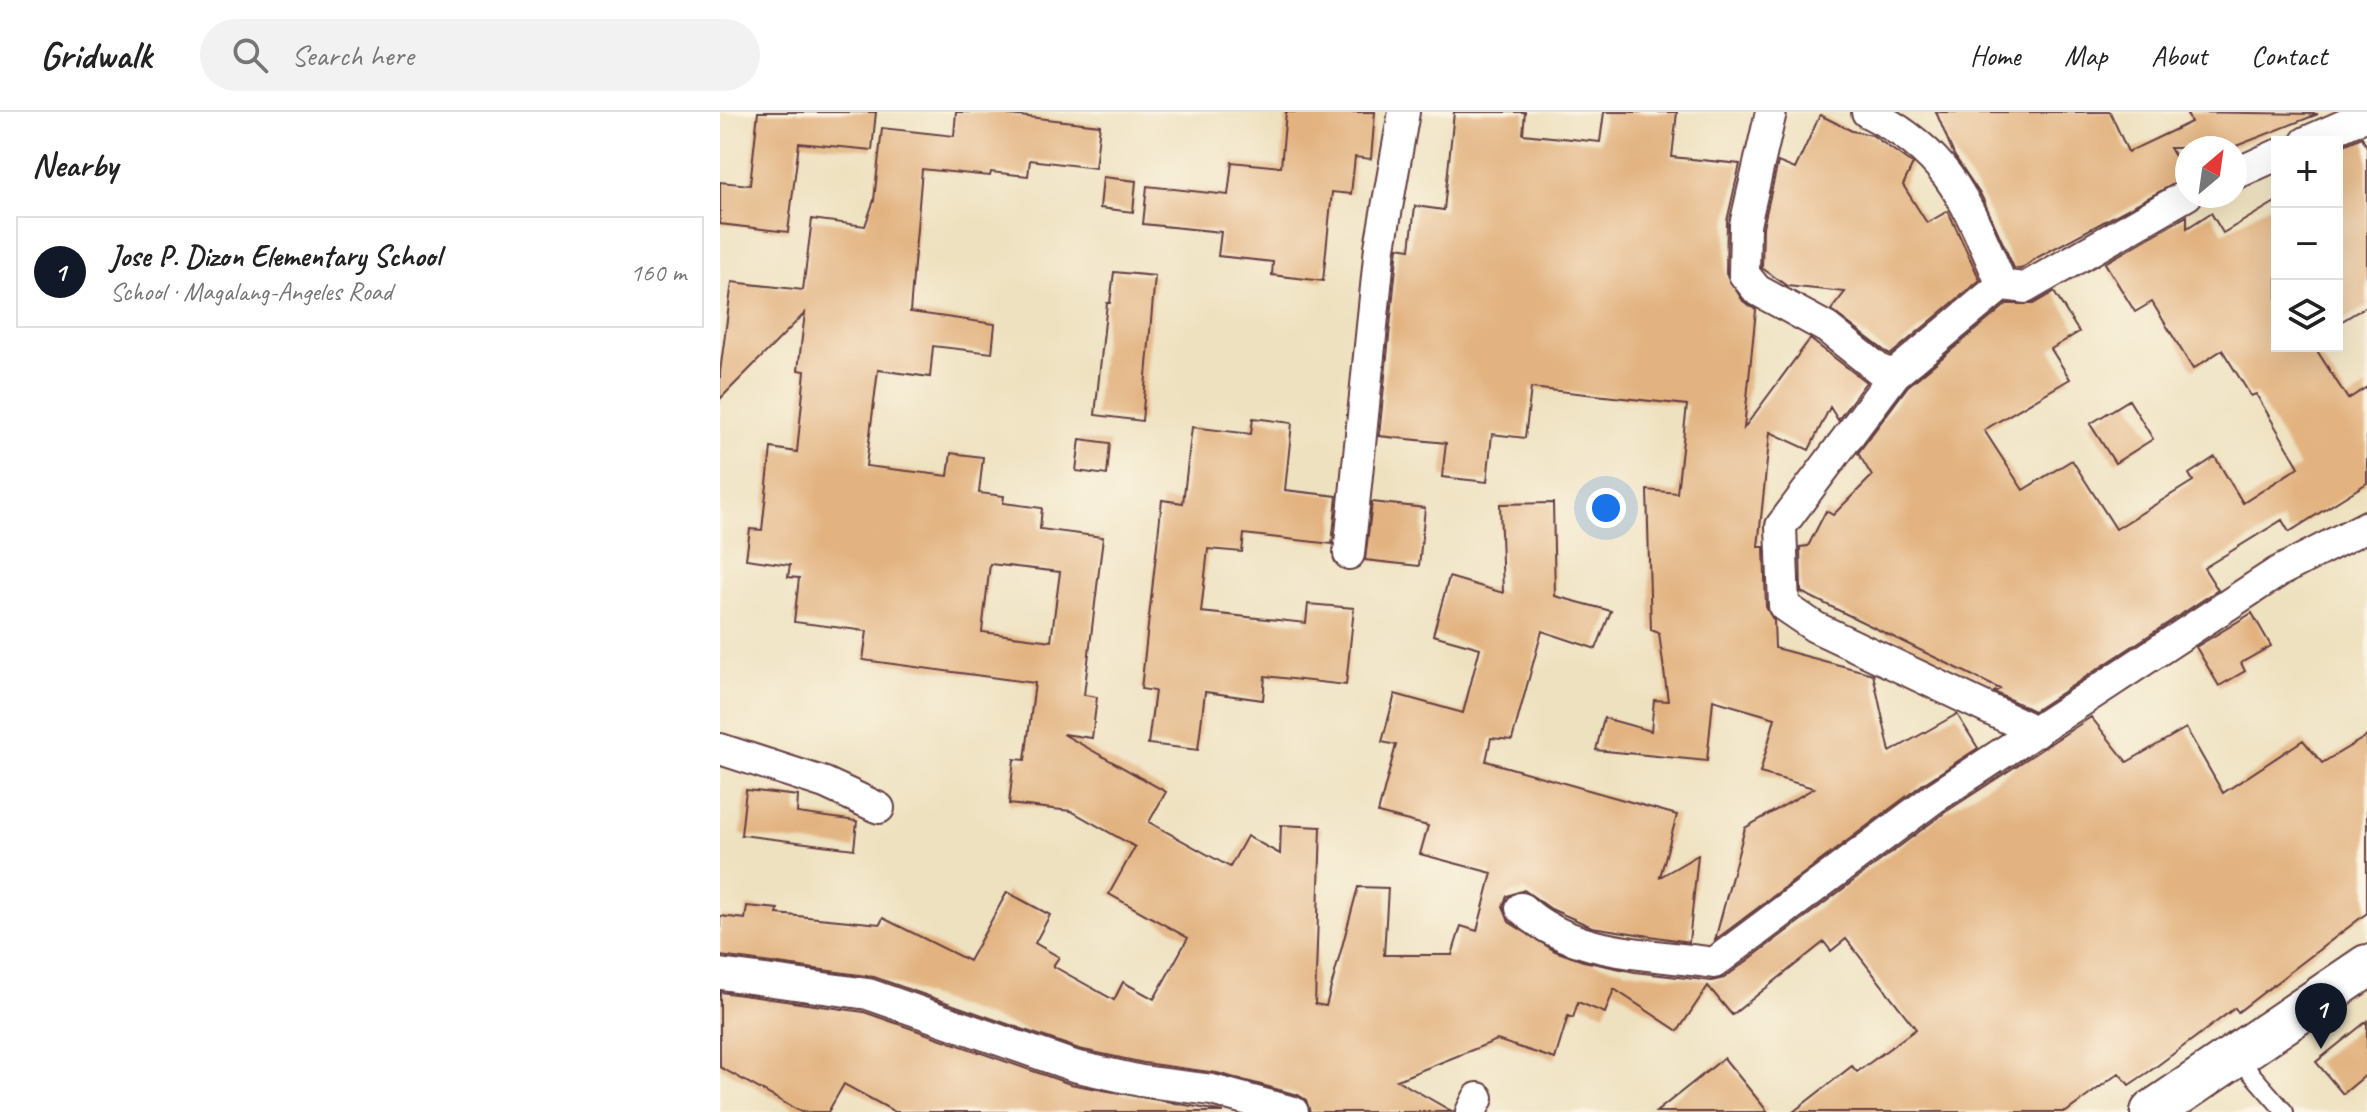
<!DOCTYPE html>
<html lang="en">
<head>
<meta charset="utf-8">
<style>
  body { margin:0; font-family:Caveat,sans-serif; background:#f2f2f2; color:#222 }
  .controls { position:absolute; right:24px; top:24px; display:grid; overflow:hidden; border-radius:0px; box-shadow:0 8px 32px #0002 }
  .controls button { width:72px; height:72px; display:grid; place-items:center; padding:0; border:0; border-bottom:2px solid #e0e0e0; background:#fff; color:#222; font:40px sans-serif }
  .compass { position:absolute; left:1455px; top:24px; width:72px; height:72px; border-radius:50%; background:#fff; box-shadow:0 8px 32px #0002; rotate:29deg }
  .you { position:absolute; left:886px; top:396px; width:28px; height:28px; margin:-20px; border:6px solid #fff; border-radius:50%; background:#1a73e8; box-shadow:0 0 0 12px #1a73e833 }
  .badge { display:grid; place-items:center; width:52px; height:52px; border-radius:50%; background:#111827; color:#fff; font-size:26px; font-weight:700 }
  .pin { position:absolute; translate:-50% -66px; filter:drop-shadow(0 2px 4px #0008) }
  .pin::after { content:''; position:absolute; top:42px; width:28px; height:24px; background:inherit; clip-path:polygon(0 0,100% 0,50% 100%) }
  .list { margin:0; padding:0; list-style:none }
  h2 { display:flex; justify-content:space-between; align-items:center; height:104px; margin:0; padding:0 32px; font-size:34px }
  h2 small { font-size:26px; font-weight:400; color:#767676 }
  .list li { display:grid; grid-template-columns:52px 1fr auto; gap:24px; align-items:center; box-sizing:border-box; height:112px; margin:0 16px 16px; padding:0 16px; border:2px solid #e0e0e0; border-radius:0px }
  .list b { display:block; font-size:30px; white-space:nowrap }
  .list p { margin:0; font-size:26px; white-space:nowrap; color:#767676 }
  .list em { font-size:26px; font-style:normal; color:#767676 }
  .icon { flex:none; width:44px; height:44px; fill:none; stroke:currentColor; stroke-width:2; stroke-linecap:round; stroke-linejoin:round }
  .map { position:relative; flex:none; width:1647px; height:1000px; overflow:hidden }
  header { display:flex; align-items:center; gap:48px; box-sizing:border-box; height:112px; padding:0 40px; background:#fff; border-bottom:2px solid #e0e0e0 }
  header strong { font-size:38px }
  nav { display:flex; gap:44px; margin-inline-start:auto; font-size:28px }
  .search { width:560px; height:72px; background:#f2f2f2; display:flex; align-items:center; gap:20px; box-sizing:border-box; padding:0 28px; border-radius:44px; color:#767676; font-size:30px }
  main { display:flex }
  aside { flex:1; background:#fff }
  .map>svg:first-child { display:block }
  .building { fill:#e2b381; fill-rule:evenodd }
  .lines { fill:none; stroke-linecap:round; stroke-linejoin:round }
  .lane-casing { stroke:#633c41; stroke-width:20 }
  .street-casing { stroke:#633c41; stroke-width:34 }
  .secondary-casing { stroke:#633c41; stroke-width:46 }
  .lane { stroke:#fff; stroke-width:16 }
  .street { stroke:#fff; stroke-width:30 }
  .secondary { stroke:#fff; stroke-width:42 }
</style>
</head>
<body>
<header>
<strong>Gridwalk</strong>
<div class="search"><svg class="icon" aria-label="search" viewBox="0 0 24 24"><circle cx="10" cy="10" r="6"/><path d="M15 15l6 6"/></svg>Search here</div>
<nav><a>Home</a><a>Map</a><a>About</a><a>Contact</a></nav>
</header>
<main>
<aside>
<h2>Nearby<small></small></h2>
<ul class="list">
<li><span class="badge">1</span><div><b>Jose P. Dizon Elementary School</b><p>School · Magalang-Angeles Road</p></div><em>160 m</em></li>
</ul>
</aside>
<div class="map">
<svg width="1647" height="1000" viewBox="0 0 1647 1000">
  <rect width="100%" height="100%" fill="#fcf5e5"/>
  <filter id="ink" filterUnits="userSpaceOnUse"><feTurbulence type="fractalNoise" baseFrequency=".0125" numOctaves="2"/><feDisplacementMap in="SourceGraphic" scale="16" xChannelSelector="R" yChannelSelector="G"/><feConvolveMatrix kernelMatrix="1 2 1 2 8 2 1 2 1" color-interpolation-filters="sRGB"/></filter>
  <filter id="wash" filterUnits="userSpaceOnUse"><feTurbulence type="fractalNoise" baseFrequency=".006" numOctaves="4" result="noise"/><feDisplacementMap in="SourceGraphic" scale="32" xChannelSelector="R" yChannelSelector="G"/><feGaussianBlur stdDeviation="1.8" result="paint"/><feColorMatrix in="noise" values="0 0 0 0 0 0 0 0 0 0 0 0 0 0 0 0 0 1.4 0 .05"/><feComposite in="paint" operator="in"/></filter>
  <g filter="url(#wash)">
    <rect width="100%" height="100%" fill="#eee1c0"/>
    <g id="blocks">
      <path class="building" d="M38,0H156L152,38L79,31L68,120L0,112V70L30,73Z
        M236,0H290L289,3L380,13L375,56L310,48L308,64L271,60L270,64L202,57L190,200L275,212L272,241L213,234L210,265L158,258L146,354L228,364L231,341L263,345L259,381L284,384L283,391L322,396L320,417L383,425L364,583L377,585L372,626L343,622L446,680L429,710L510,755L527,724L560,742L561,713L601,715L595,892L606,894L638,775L668,776L664,843H732L741,814L757,819L772,761L700,742L708,714L658,701L676,633L662,630L675,582L743,601L760,536L713,523L729,465L783,481L780,392L833,391L835,484L891,499L876,537L822,519L792,628L771,626L766,649L957,703L940,765L978,743L969,830L872,815L831,797L804,778L787,784L783,794L789,810L835,839L863,849L915,860L992,869L1004,866L1224,701L1371,605L1407,650L1466,616L1503,681L1583,628L1602,651L1647,624V801L1518,900L1515,896L1433,957L1409,973L1399,961L1346,1000H1073L1132,954L1137,960L1196,917L1126,827L1111,839L1104,830L1012,903L988,874L958,919L894,877L885,901L858,890L853,906L848,904L835,947L777,928L677,968L733,1000H590L586,988L578,983L497,961L424,951L359,937L154,865L0,844V804L25,807L27,794L58,797L57,802L160,812L163,806L249,849L287,780L330,803L315,831L339,845L333,854L394,888L403,870L434,887L468,826L389,782L415,735L351,699L289,692L294,647L305,648L315,571L143,548L147,519L74,510L79,466L68,465L70,453L26,447L30,417L42,418L51,336L77,340L85,259L78,258L85,201L0,287V260L12,170L83,178L92,107L145,114L154,88L162,16L234,24ZM270,452L340,460L331,529L262,520Z
        M566,0H655L651,47L635,45L631,82L612,80L603,169L552,163L553,150L498,144L501,120L423,112L427,74L508,83L512,50L561,55Z
        M734,0H805L803,22L880,30L884,0H957L952,45L1020,52L1007,109L1006,162L1023,189L1036,198L1024,316L1090,227L1146,270L1118,308L1110,295L1089,338L1050,320L1038,435H1044L1046,495L1054,509L1055,536L1153,562L1170,640L1237,602L1258,636L1203,672L995,828L1025,716L1094,676L1040,661L1055,606L993,588L987,649L876,638L884,606L931,619L934,588L948,589L939,521L931,518L927,378L957,381L967,293L811,276L805,326L772,322L767,370L722,365L726,331L659,324L678,135L690,137L695,94L724,98Z
        M1216,0H1390L1408,40L1471,10L1466,0L1598,2L1511,36H1450L1467,65L1318,145L1301,157L1294,156L1262,85L1234,43Z
        M1100,3L1132,19L1152,23L1193,52L1183,73L1207,111L1228,99L1260,168L1170,243L1111,198L1125,180L1067,174L1042,156L1043,115L1058,50L1075,57Z
        M1642,25L1647,35V194L1617,212V36Z
        M383,65L416,69L413,100L380,96Z
        M1557,89V234H1594L1628,287L1647,275V371L1569,420L1562,408L1484,456L1498,478L1314,599L1274,580L1280,577L1081,480L1080,435L1088,434L1106,399L1113,403L1152,364L1138,341L1188,274L1287,192H1313L1334,180L1359,220L1331,237L1350,267L1264,318L1303,378L1352,348L1396,417L1473,369L1469,362L1495,345L1523,391L1579,355L1536,282L1531,284L1502,238L1473,257L1432,190L1415,200L1385,151L1467,104V116L1491,101L1503,121Z
        M394,160L435,164L422,309L375,303L387,191H390Z
        M1409,288L1433,327L1395,351L1370,312Z
        M533,306L572,311L565,378L617,384L612,432L524,422L522,440L488,437L481,500L586,511L588,492L634,496L626,573L545,564L543,588L485,580L478,638L428,632L435,579L421,577L442,388L463,391L472,315L531,322Z
        M360,327L390,331L387,363L356,359Z
        M652,390L705,396L699,454L645,448Z
        M1532,501L1551,534L1521,551L1525,559L1499,574L1476,535Z
        M26,678L78,684L77,701L137,709L134,737L21,723Z
        M0,880L144,900L350,972L504,1000H175L124,972L108,1000H81L0,955Z
        M1647,909V962L1623,982L1596,950Z
        M1004,946L1048,1000H936Z"/>
    </g>
  </g>
  <g filter="url(#ink)">
    <use href="#blocks" fill-opacity="0" stroke="#633c41" stroke-width="2"/>
    <g class="lines">
      <g class="lane-casing">
        <path id="lane" d="M1517,945L1565,1000"/>
      </g>
      <g class="street-casing">
        <path id="street" d="M1051,0L1025,113L1024,162L1037,178L1107,216L1161,259L1175,262
          M1147,0C1232,42 1246,91 1282,173
          M1586,30L1647,3
          M1515,62L1557,43
          M629,442L660,135L684,0
          M1317,620L1095,515L1064,494L1061,414L1175,262L1282,173L1305,176L1467,83
          M0,637L105,671L159,696
          M801,796C852,844 928,841 994,851L1214,686L1558,460L1647,414
          M0,862L148,882L354,954L421,969L492,978L573,1000
          M751,1000L758,986"/>
      </g>
      <g class="secondary-casing">
        <path id="secondary" d="M1432,1000L1647,854"/>
      </g>
      <use href="#lane" class="lane"/>
      <use href="#street" class="street"/>
      <use href="#secondary" class="secondary"/>
    </g>
  </g>
</svg>
<div class="controls">
<button>+</button>
<button>−</button>
<button><svg class="icon" aria-label="layers" viewBox="0 0 24 24"><path d="M12 4l9 5-9 5-9-5zM3 14l9 5 9-5"/></svg></button>
</div>
<svg class="compass" viewBox="-18 -18 36 36"><path d="M0-13l5 13h-10z" fill="#e53935"/><path d="M0 13l5-13h-10z" fill="#767676"/></svg>
<div class="you"></div>
<div class="pin badge" style="left:1601px;top:937px">1</div>
</div>
</main>
</body>
</html>
